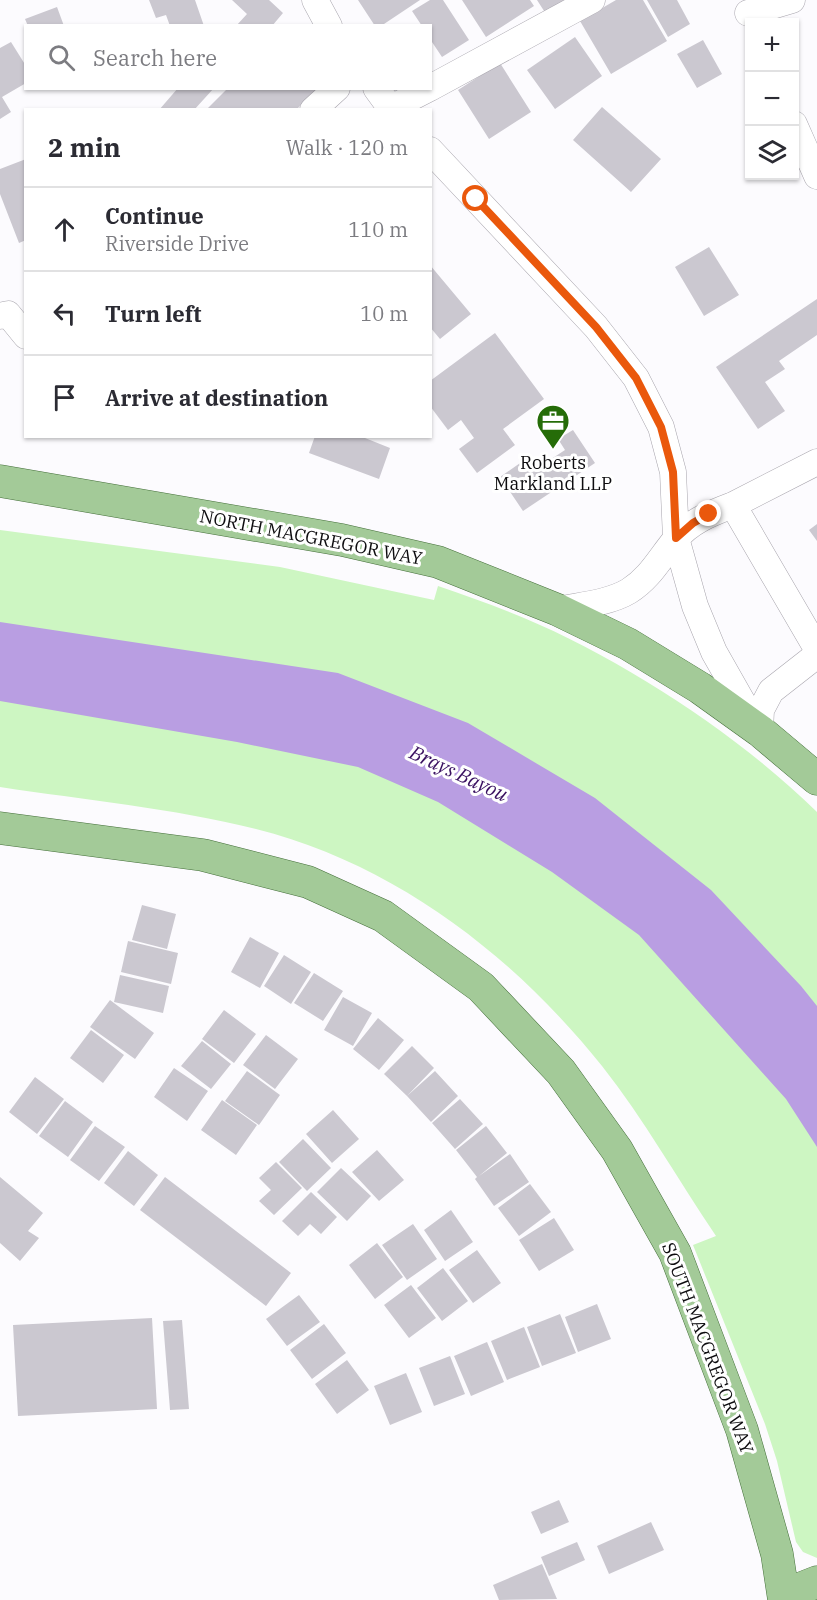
<!DOCTYPE html>
<html lang="en">
<head>
<meta charset="utf-8">
<style>
  body { margin:0; font-family:"IBM Plex Serif",serif; background:#f2f2f3; color:#2b2b33 }
  .controls { position:absolute; right:18px; top:18px; display:grid; overflow:hidden; border-radius:0px; box-shadow:0 2px 4px #0004 }
  .controls button { width:54px; height:54px; display:grid; place-items:center; padding:0; border:0; border-bottom:2px solid #e1e1e2; background:#fff; color:#2b2b33; font:30px sans-serif }
  .stop { position:absolute; width:18px; height:18px; margin:-14px; border:4px solid #ea580c; border-radius:50%; background:#fff }
  .stop.end { background:#ea580c; border-color:#fff; box-shadow:0 2px 6px #0008 }
  .list { margin:0; padding:0; list-style:none }
  h2 { display:flex; justify-content:space-between; align-items:center; height:78px; margin:0; padding:0 24px; font-size:26px }
  h2 small { font-size:20px; font-weight:400; color:#7c7c81 }
  .list li { display:grid; grid-template-columns:39px 1fr auto; gap:18px; align-items:center; box-sizing:border-box; height:84px; padding:0 24px; border-top:2px solid #e1e1e2 }
  .list b { display:block; font-size:22px; white-space:nowrap }
  .list p { margin:0; font-size:20px; white-space:nowrap; color:#7c7c81 }
  .list em { font-size:20px; font-style:normal; color:#7c7c81 }
  .icon { flex:none; width:33px; height:33px; fill:none; stroke:currentColor; stroke-width:2; stroke-linecap:round; stroke-linejoin:round }
  .map { position:relative; flex:none; width:817px; height:1600px; overflow:hidden }
  .search { position:absolute; background:#fff; box-shadow:0 2px 4px #0004; left:24px; top:24px; width:408px; height:66px; display:flex; align-items:center; gap:15px; box-sizing:border-box; padding:0 21px; border-radius:0px; color:#7c7c81; font-size:22px }
  .panel { position:absolute; background:#fff; box-shadow:0 2px 4px #0004; left:24px; top:108px; width:408px; height:330px; border-radius:0px }
  .map>svg:first-child { display:block }
  .green { fill:#cdf6c2 }
  .water { fill:#b99ee2 }
  .building { fill:#cbc8d0 }
  .lines { fill:none; stroke-linecap:round; stroke-linejoin:round }
  .minor-casing { stroke:#a8a5ad; stroke-width:27 }
  .major-casing { stroke:#46703c; stroke-width:33 }
  .minor { stroke:#fff; stroke-width:26 }
  .major { stroke:#a3ca98; stroke-width:32 }
  .route { stroke:#ea580c; stroke-width:8 }
  .labels { text-anchor:middle; dominant-baseline:central; stroke-width:6; stroke-linejoin:round; paint-order:stroke }
  .poi-label { font-size:18px; fill:#0d0c0f; stroke:#fff }
  .street-label { font-size:18px; fill:#0d0c0f; stroke:#fff }
  .water-label { font-size:20px; font-style:italic; fill:#391060; stroke:#fff }
</style>
</head>
<body>
<div class="map">
<svg width="817" height="1600" viewBox="0 0 817 1600">
  <rect width="100%" height="100%" fill="#fcfbfe"/>
  <path class="green" d="M0,530L280,567L434,600L438,586C467,596 496,606 524,618C624,660 740,736 817,812V1558L803,1552L796,1542L777,1461L765,1424L693,1245L716,1236C678,1180 644,1119 602,1066C513,955 395,864 256,829C172,808 85,800 0,787Z"/>
  <path class="water" d="M0,622L338,673L468,723L595,798L711,890L801,986L817,1006V1147L786,1099L639,935L552,872L438,802L358,767L237,742L0,701Z"/>
  <path class="building" d="M149,0H195L204,26H170L166,15L156,18Z
    M232,0H269L283,13L272,26H236L247,14Z
    M358,0H420L381,26H375Z
    M430,0H443L469,40L442,57L430,39V26H422L412,11Z
    M462,0H530L534,6L486,37Z
    M537,0H571L546,14Z
    M616,0H643L667,41L611,74L580,21Z
    M647,0H677L690,24L668,37Z
    M57,7L64,26H28L25,19Z
    M575,37L602,76L555,109L527,70Z
    M703,40L722,74L697,88L677,54Z
    M11,42L26,66V83L2,97L11,112L0,119V48Z
    M500,63L531,112L489,139L458,90Z
    M178,88H214L194,110H159Z
    M228,88H318L296,110H206Z
    M602,107L661,159L631,192L573,140Z
    M26,159V240L19,243L0,194V169Z
    M709,247L739,295L704,316L675,267Z
    M430,265L471,314L440,339L430,327Z
    M817,299V335L779,361L785,369L765,382L785,411L758,429L716,367Z
    M495,333L544,399L503,429L515,445L477,473L459,449L474,438L461,420L448,430L430,406V381Z
    M573,430L595,463L523,511L500,477L523,461L530,473L565,450L558,439Z
    M315,436H360L390,448L379,479L309,453Z
    M817,524V541L809,530Z
    M142,905L176,914L167,949L132,940Z
    M250,937L279,953L260,988L231,972Z
    M128,941L178,953L171,984L121,972Z
    M284,955L311,972L291,1004L264,986Z
    M314,973L343,991L323,1021L294,1003Z
    M120,975L169,986L163,1013L114,1002Z
    M343,997L372,1013L353,1046L324,1030Z
    M110,1000L154,1033L135,1059L90,1027Z
    M224,1010L256,1034L234,1063L202,1039Z
    M378,1018L404,1040L379,1070L353,1049Z
    M91,1030L124,1055L103,1083L70,1058Z
    M266,1035L298,1059L275,1089L243,1065Z
    M202,1041L231,1064L211,1089L181,1066Z
    M412,1046L434,1068L407,1096L384,1074Z
    M174,1068L208,1091L187,1121L154,1097Z
    M247,1071L280,1095L259,1125L225,1101Z
    M435,1071L458,1096L431,1122L407,1096Z
    M35,1077L64,1099L37,1134L9,1112Z
    M460,1099L483,1124L455,1149L432,1123Z
    M222,1100L257,1125L236,1155L201,1130Z
    M65,1101L93,1122L68,1157L39,1136Z
    M333,1110L359,1139L332,1163L306,1134Z
    M95,1126L125,1147L99,1181L70,1160Z
    M486,1126L507,1153L479,1176L510,1154L529,1182L494,1206L475,1179L477,1177L456,1150Z
    M303,1139L331,1168L307,1191L279,1162Z
    M377,1150L404,1180L379,1201L352,1172Z
    M128,1151L158,1175L134,1206L104,1183Z
    M276,1162L302,1188L274,1215L259,1201L271,1190L259,1178Z
    M341,1168L371,1196L347,1221L317,1192Z
    M0,1177L43,1213L28,1231L39,1238L20,1261L0,1243Z
    M165,1177L291,1273L266,1306L140,1210Z
    M530,1184L551,1212L519,1236L498,1208Z
    M311,1192L337,1217L321,1234L310,1224L298,1236L282,1221Z
    M451,1210L473,1242L445,1261L424,1230Z
    M554,1218L574,1250L539,1271L519,1240Z
    M413,1224L437,1259L407,1280L382,1245Z
    M377,1243L403,1277L375,1299L349,1265Z
    M477,1250L501,1283L473,1303L449,1270Z
    M443,1268L468,1301L442,1321L417,1288Z
    M411,1285L436,1318L409,1338L384,1305Z
    M299,1295L320,1322L287,1346L266,1319Z
    M597,1304L611,1339L578,1352L565,1317Z
    M560,1314L576,1353L542,1366L527,1327Z
    M152,1318L157,1409L18,1416L13,1325Z
    M182,1320L189,1409L170,1410L163,1321Z
    M324,1324L346,1353L312,1379L290,1350Z
    M524,1327L540,1367L507,1380L491,1341Z
    M487,1342L504,1382L471,1396L454,1356Z
    M450,1356L465,1394L434,1406L419,1368Z
    M347,1360L369,1390L337,1414L315,1384Z
    M406,1373L422,1412L390,1425L374,1386Z
    M559,1500L569,1522L541,1534L531,1512Z
    M651,1522L664,1550L609,1574L597,1546Z
    M577,1542L585,1560L549,1576L541,1557Z
    M542,1564L557,1599L499,1600L493,1585Z"/>
  <g class="lines">
    <g class="minor-casing">
      <path id="minor" d="M315,0L329,26
        M748,13L792,0
        M376,88L392,110
        M430,88L592,0
        M391,108L430,88
        M313,110L337,88
        M794,124L817,176
        M430,150L596,327L636,378L661,427L673,472L676,538L695,606L714,652L756,726
        M0,316L8,314L26,336
        M733,505L817,462
        M558,610C581,605 609,603 629,591C650,578 660,558 675,540C690,521 712,513 733,505L817,649
        M760,731L761,710L771,691L817,655"/>
    </g>
    <g class="major-casing">
      <path id="major" d="M0,481L342,540L438,562L558,610L628,644L700,688L760,731L817,779
        M0,828L203,855L308,882L383,916L481,987L561,1072L617,1150L675,1253L742,1430L777,1554L784,1600
        M784,1595L817,1582"/>
    </g>
    <use href="#minor" class="minor"/>
    <use href="#major" class="major"/>
  </g>
  <g class="lines">
    <path class="route" d="M476,199L596,327L636,378L661,427L673,472L676,538L693,523L709,514"/>
  </g>
  <defs>
    <g id="office-pin" transform="scale(1.725)"><path d="M0 17L-7.5 6A9.5 9.5 0 1 1 7.5 6Z" fill="#256c08" stroke="#fff"/><path d="M-6-3h4V-5.5h4V-3h4V5H-6ZM-1-4.5V-3h2v-1.5ZM-6 0V1H6V0Z" fill="#fff"/></g>
  </defs>
  <g fill-rule="evenodd">
    <use href="#office-pin" x="553" y="421"/>
  </g>
  <g class="labels">
    <g class="poi-label">
      <text x="553" y="462">Roberts<tspan x="553" dy="21">Markland LLP</tspan></text>
    </g>
    <g class="street-label">
      <text transform="translate(311 537) rotate(11)">NORTH MACGREGOR WAY</text>
      <text transform="translate(708 1348) rotate(69)">SOUTH MACGREGOR WAY</text>
    </g>
    <g class="water-label">
      <text transform="translate(459 773) rotate(25)">Brays Bayou</text>
    </g>
  </g>
</svg>
<div class="controls">
<button>+</button>
<button>−</button>
<button><svg class="icon" aria-label="layers" viewBox="0 0 24 24"><path d="M12 4l9 5-9 5-9-5zM3 14l9 5 9-5"/></svg></button>
</div>
<div class="stop" style="left:476px;top:199px"></div>
<div class="stop end" style="left:709px;top:514px"></div>
<div class="search"><svg class="icon" aria-label="search" viewBox="0 0 24 24"><circle cx="10" cy="10" r="6"/><path d="M15 15l6 6"/></svg>Search here</div>
<section class="panel">
<h2>2 min<small>Walk · 120 m</small></h2>
<ul class="list">
<li><svg class="icon" aria-label="ahead" viewBox="0 0 24 24"><path d="M12 20V5M6 11l6-6 6 6"/></svg><div><b>Continue</b><p>Riverside Drive</p></div><em>110 m</em></li>
<li><svg class="icon" aria-label="left" viewBox="0 0 24 24"><path d="M17 20v-9H6M10 6l-5 5 5 5"/></svg><div><b>Turn left</b></div><em>10 m</em></li>
<li><svg class="icon" aria-label="arrive" viewBox="0 0 24 24"><path d="M6 21V4h12l-3 4 3 4H6"/></svg><div><b>Arrive at destination</b></div></li>
</ul>
</section>
</div>
</body>
</html>
